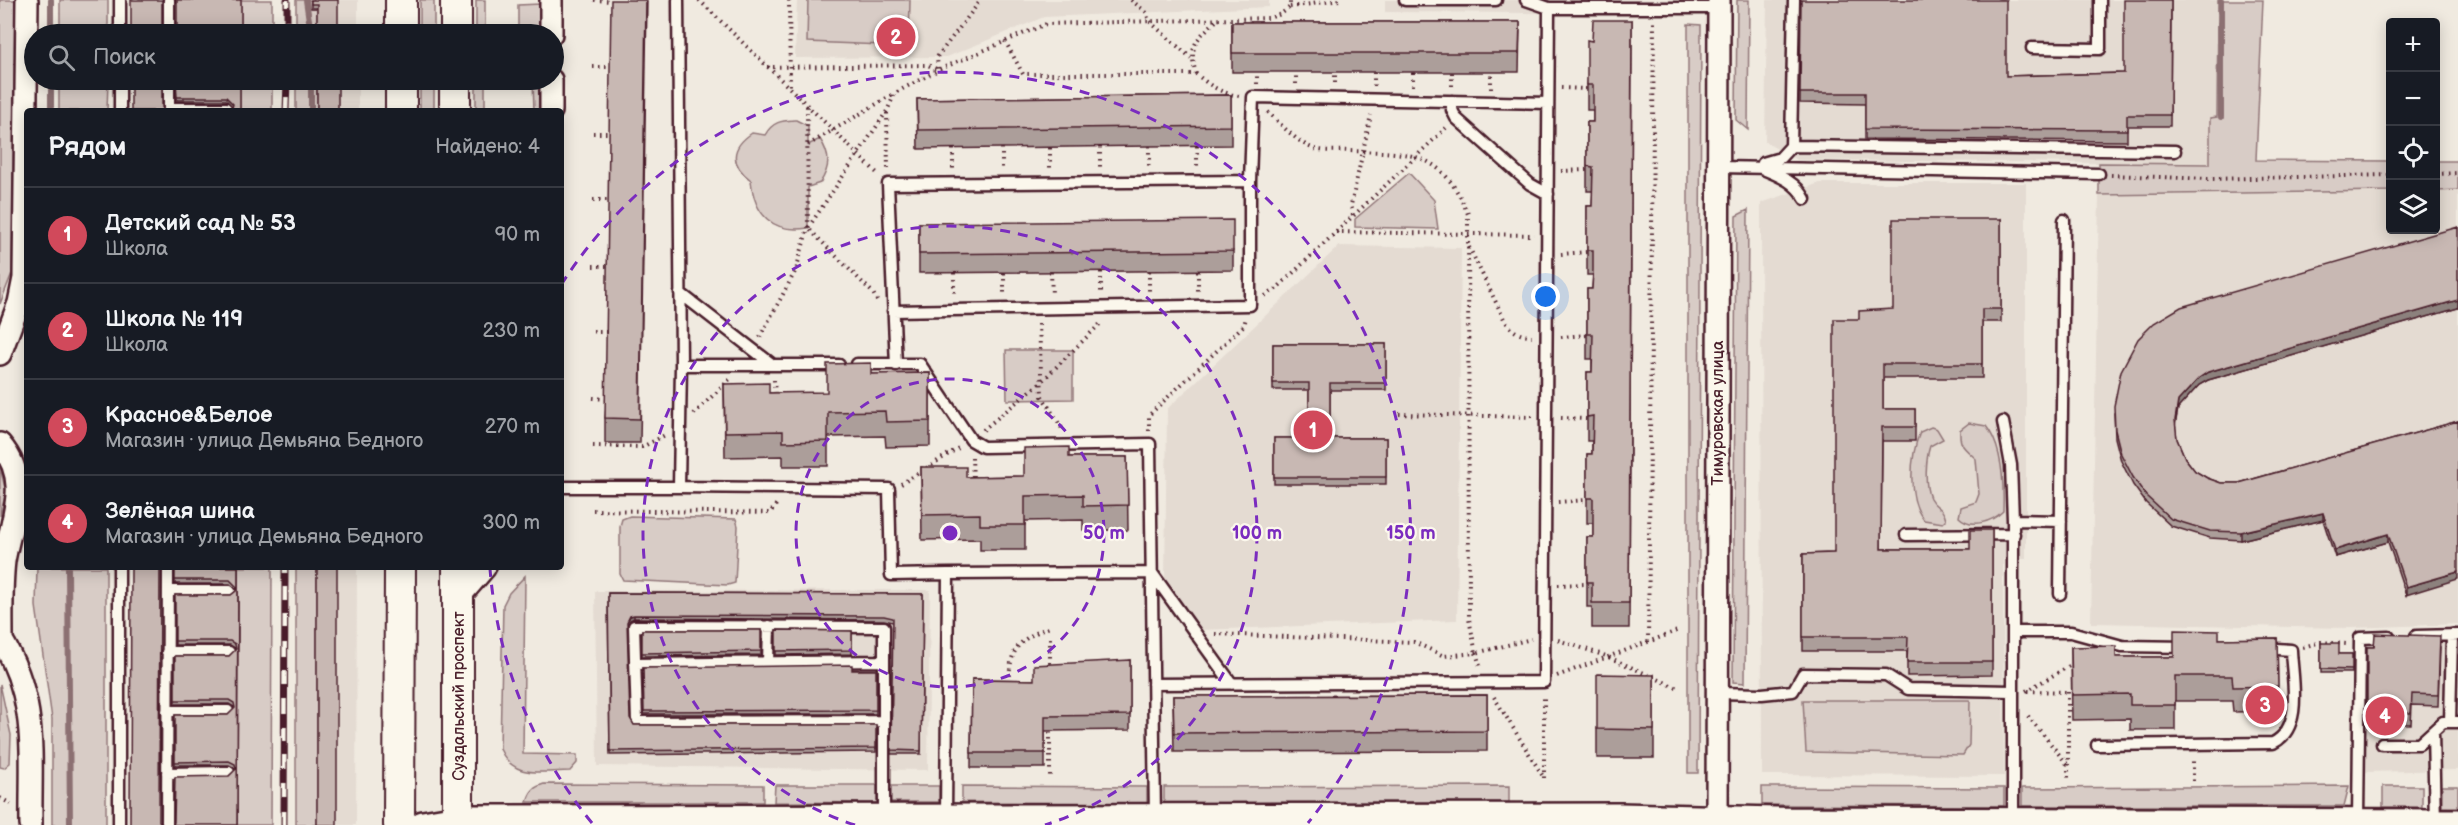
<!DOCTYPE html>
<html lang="ru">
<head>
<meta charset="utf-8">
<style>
  body { margin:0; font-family:"Balsamiq Sans",sans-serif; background:#242831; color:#f1f3f6 }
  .controls { position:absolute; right:18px; top:18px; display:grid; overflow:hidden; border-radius:6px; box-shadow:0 3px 15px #0003 }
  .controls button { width:54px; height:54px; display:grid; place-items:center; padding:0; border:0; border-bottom:2px solid #363941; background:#171b24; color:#f1f3f6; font:30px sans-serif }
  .you { position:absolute; left:1546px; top:297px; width:21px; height:21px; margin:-15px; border:4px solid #fff; border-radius:50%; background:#1a73e8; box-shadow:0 0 0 9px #1a73e833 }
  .badge { display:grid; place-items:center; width:39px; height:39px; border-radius:50%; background:#d1495b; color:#fff; font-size:20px; font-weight:700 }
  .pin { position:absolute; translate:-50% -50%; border:3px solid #fff; box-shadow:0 2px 6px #0006 }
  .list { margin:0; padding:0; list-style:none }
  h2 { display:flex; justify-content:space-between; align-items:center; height:78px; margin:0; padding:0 24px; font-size:26px }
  h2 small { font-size:20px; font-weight:400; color:#9ea1a6 }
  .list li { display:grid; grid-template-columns:39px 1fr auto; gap:18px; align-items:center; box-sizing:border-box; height:96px; padding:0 24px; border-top:2px solid #363941 }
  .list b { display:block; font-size:22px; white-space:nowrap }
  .list p { margin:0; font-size:20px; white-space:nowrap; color:#9ea1a6 }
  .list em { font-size:20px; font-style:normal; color:#9ea1a6 }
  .icon { flex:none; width:33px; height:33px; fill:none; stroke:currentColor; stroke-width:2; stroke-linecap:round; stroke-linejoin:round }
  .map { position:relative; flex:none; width:2458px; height:825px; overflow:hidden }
  .search { position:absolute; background:#171b24; box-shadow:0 3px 15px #0003; left:24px; top:24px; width:540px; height:66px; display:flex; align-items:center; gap:15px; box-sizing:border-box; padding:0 21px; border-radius:33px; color:#9ea1a6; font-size:22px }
  .panel { position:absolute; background:#171b24; box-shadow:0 3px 15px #0003; left:24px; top:108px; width:540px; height:462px; border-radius:6px }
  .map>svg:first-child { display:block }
  .built { fill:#e4dbd2 }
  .green { fill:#d8ccc6; stroke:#917678; stroke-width:1.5 }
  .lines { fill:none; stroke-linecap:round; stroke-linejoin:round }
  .stream { stroke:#8c6f72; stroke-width:6 }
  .service-casing { stroke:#4a1f2b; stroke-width:15 }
  .minor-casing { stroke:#4a1f2b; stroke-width:26 }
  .tertiary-casing { stroke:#4a1f2b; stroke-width:32 }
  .secondary-casing { stroke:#4a1f2b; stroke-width:34 }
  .path { stroke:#4a1f2b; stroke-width:4; stroke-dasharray:1.5 4.5; stroke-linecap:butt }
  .service { stroke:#fbf7ec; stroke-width:10 }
  .minor { stroke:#fbf7ec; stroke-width:21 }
  .tertiary { stroke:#fbf7ec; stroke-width:27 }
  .secondary { stroke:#fbf7ec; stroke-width:30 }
  .rail-casing { stroke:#4a1f2b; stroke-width:7 }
  .rail { stroke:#fbf7ec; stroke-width:4.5; stroke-dasharray:14; stroke-linecap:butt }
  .wall { fill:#ac9e9a; stroke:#4a1f2b; stroke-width:1.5 }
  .shaded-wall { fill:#8c817d; stroke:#4a1f2b; stroke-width:1.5 }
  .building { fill:#c8b8b3; stroke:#4a1f2b; stroke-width:1.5 }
  .ring { fill:none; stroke:#7b2cbf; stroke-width:3; stroke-dasharray:10 8 }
  .labels { text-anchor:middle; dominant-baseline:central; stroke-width:4.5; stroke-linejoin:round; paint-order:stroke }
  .street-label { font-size:16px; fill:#4a1f2b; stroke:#fbf7ec }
  .centre { fill:#7b2cbf; stroke:#fbf7ec; stroke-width:3 }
  .ring-label { font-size:18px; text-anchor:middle; font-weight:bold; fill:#7b2cbf; stroke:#fbf7ec; stroke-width:4.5; stroke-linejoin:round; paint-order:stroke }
</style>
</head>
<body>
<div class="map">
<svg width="2458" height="825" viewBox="0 0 2458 825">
  <rect width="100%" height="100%" fill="#f0eae0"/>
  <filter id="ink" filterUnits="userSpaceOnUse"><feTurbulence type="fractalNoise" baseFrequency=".0167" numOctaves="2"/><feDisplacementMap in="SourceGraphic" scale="12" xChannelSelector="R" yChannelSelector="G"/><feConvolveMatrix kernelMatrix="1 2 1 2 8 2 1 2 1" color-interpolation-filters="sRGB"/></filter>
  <g filter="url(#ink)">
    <path class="built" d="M311,0H358V34H317Z
      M797,0H1269V7L1044,17L947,57L795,58Z
      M1385,0H1674V14L1385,12Z
      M1767,0H2218L2217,117L2210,118V164L1797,160L1765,142Z
      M317,80H358V111H317Z
      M1820,183H2026V559H2003L2004,776L1762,775L1761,203Z
      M2458,190V624L2350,628L2091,623L2099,195L2390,191V230H2436V191Z
      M1339,246L1461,248L1457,620L1199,630L1165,581L1167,409Z
      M317,567H357L356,825H317Z
      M930,590L928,770L597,766L595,591Z
      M2458,637V770L2363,772L2367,641Z"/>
    <path class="green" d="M0,0H15L12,273L0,304Z
      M60,0H108V34H60Z
      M241,0H272V34H241Z
      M296,0H311L312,8H317V34H296Z
      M420,0H434V34H420Z
      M476,0H485V34H476Z
      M808,0H910L909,46L807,42Z
      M1737,0H1749L1748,130L1736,120Z
      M2218,0H2263L2256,160L2390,161V191L2099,195V163L2210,164V118L2217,117Z
      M540,4V34H518V5Z
      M1688,24L1701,25L1698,773H1688Z
      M59,80H108L107,111H59Z
      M240,80H272V111H240Z
      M296,80H317V111H296Z
      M420,80H434V111H420Z
      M476,80H485V111H476Z
      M533,80H540V111H534Z
      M796,120L808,126V145L820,139C830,155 831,166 820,183L808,187V228C772,234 754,214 751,180C730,164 730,148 752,133L765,135C773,121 781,121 796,120Z
      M2436,161H2458V190L2436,191Z
      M1409,173L1434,200L1438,229L1355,227V219Z
      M1748,210L1745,683L1733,682L1736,216Z
      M1006,350H1073V399L1007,400Z
      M1969,423L1986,426C2003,447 2004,484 2003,511C1992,522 1971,529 1959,517L1961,507L1976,502L1979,494L1976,459C1965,448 1959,447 1960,430Z
      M1931,427L1937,429L1943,439L1930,446C1926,458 1924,485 1930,498C1935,508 1943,506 1946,520L1943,523L1924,520C1907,499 1910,457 1920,432Z
      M0,467L6,492L0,516Z
      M630,516L736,519L738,526L735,583L728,585L623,580L620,574V526L622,519Z
      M37,567H106V825H52V719L36,606Z
      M238,567H272L271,825H237Z
      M296,567H317V825H296Z
      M525,576L523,754L577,755V763L570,771C541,771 514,780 500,749L503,605L509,593Z
      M0,684L11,735L10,763L4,768L0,767Z
      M1803,700H1970L1969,745L1963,755L1806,752Z
      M544,784L763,785V802H527C530,791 534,787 544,784Z
      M775,785H877V803L774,802Z
      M890,786H939V802H890Z
      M962,786L1147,787V803L962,802Z
      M1509,786V802L1164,803V787Z
      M2349,786L2344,806H2022V788Z
      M2383,786H2422V807H2383Z
      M2442,786H2458V807H2442Z
      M1762,787L2004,788V806L1762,805Z"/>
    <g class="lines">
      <path class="stream" d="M306,0L311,34
        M51,34V0
        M51,111V80
        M311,111V80
        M2221,117V0
        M68,567L70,825"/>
      <g class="service-casing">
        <path id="service" d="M169,0V34
          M678,0L681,365
          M1405,0H1496
          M1526,0L1549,8H1719
          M120,34V0
          M2032,48L2100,49V0
          M1452,101V110L1456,118L1530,184L1548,194
          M169,108H226
          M120,111V80
          M169,111V80
          M1791,146L2175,151
          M1763,163L1780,158L1791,146L1794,0
          M1719,167L2099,174
          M1763,169C1780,176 1796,182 1805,199
          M680,293L773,365
          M893,311L1250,305V181
          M857,364H920L971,440L983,447L1150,444L1155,817
          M896,365L888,184L1250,181L1253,97L1548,103
          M2003,422L2011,465L2013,520V820
          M561,487H679L681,365H839
          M679,487L889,489L891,575L948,574
          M2013,520L2061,521
          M1906,535L2014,534
          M1152,573L1232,684
          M168,591H230
          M2060,594L2064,220
          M2013,632H2071L2122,646L2188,647
          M2416,636L2458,635
          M167,652H229
          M768,662L769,626
          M635,664L883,661
          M1153,684L1544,682L1549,8
          M1717,693L1762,694L1793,691L1803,674L1886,675L1908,689L2012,691
          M167,711H228
          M883,721L637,722L634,626L884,627V817
          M2450,722L2452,635
          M2433,731L2435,823
          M2382,744H2419L2443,722H2458
          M2097,745L2273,743C2304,728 2292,679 2291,650L2263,648
          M167,773L229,772
          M946,817L948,574L1152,573
          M2358,821L2360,638L2389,637
          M119,825V567
          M167,825L168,567"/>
      </g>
      <g class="minor-casing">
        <path id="minor" d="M551,34V0
          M551,111V80
          M0,354L19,303L24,278L27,0
          M0,444C32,481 11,519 4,561C1,587 2,614 2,640
          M459,597L485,567
          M0,637C39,700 30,755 31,825
          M1717,825L1719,0"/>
      </g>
      <g class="tertiary-casing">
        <path id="tertiary" d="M423,825L458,819L1620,817L1776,821L2458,823"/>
      </g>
      <g class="secondary-casing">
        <path id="secondary" d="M401,34V0
          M456,34V0
          M401,111V80
          M455,111V80
          M458,567V825
          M399,825L400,567"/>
      </g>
      <path class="path" d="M594,0L611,1
        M699,0L879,175
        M789,0L790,88
        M1131,0L1146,12L1149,21L1191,58
        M1290,7L1340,0
        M1005,41L1023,74H1196C1209,85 1222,94 1240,96
        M593,67H610
        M767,67L928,65L938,70L1046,24L1269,18L1281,14L1290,7V0
        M1196,74C1188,46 1196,39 1216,21
        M1335,83V72
        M1257,84V72
        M1296,84V72
        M1374,86V72
        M1413,86V72
        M1452,86V72
        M1561,88L1587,89
        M1491,89V72
        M1268,112C1281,124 1298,144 1315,149C1325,152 1338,150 1348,151C1411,153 1441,149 1468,214L1469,619L1476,653L1531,639
        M887,113L888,171
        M593,133H610
        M808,145L895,93
        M1149,146V167
        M1197,146V169
        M1100,147V167
        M1002,148V169
        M1050,148V168
        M953,149V169
        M1561,171L1587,170
        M2436,174L2458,173
        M2111,175L2208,179L2390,175
        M593,200H608
        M1353,215L1351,205L1371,115
        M1336,232L1534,235
        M1469,247L1505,321C1513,331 1519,336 1532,336
        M1561,254L1587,252
        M593,266H607
        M1149,271V294
        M1198,271V291
        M1051,272L1052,295
        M1101,272V295
        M954,273V296
        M1004,273V296
        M1265,296L1274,291L1446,128
        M877,301L873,293L808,228L887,111L895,93L938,70L937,57L981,0
        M1039,324L1042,396L1063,430
        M593,332H607
        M760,337L796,270L808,228L807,105
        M1561,337L1587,335
        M774,380L775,396
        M593,398L606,399
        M694,414L730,379
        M1399,414L1532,417
        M1561,418L1587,419
        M983,430L1041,382L1102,322
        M1149,431V415L1244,325L1246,318
        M593,446L642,447L667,434
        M972,457L973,480
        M901,484L960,447
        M1558,502L1587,500
        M593,510L770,513L778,502
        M1558,585L1587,584
        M1215,634L1414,642L1444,656L1476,653L1481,669
        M1050,638V668
        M1558,640L1606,656L1680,689
        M1648,642L1654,22
        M2303,647L2321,642L2346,644
        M1557,676L1680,630
        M1009,682C1010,649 1018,639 1050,627
        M2026,691L2071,665
        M2028,691L2069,692
        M2068,692V782
        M1494,697L1544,778
        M2028,716L2067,764
        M1050,726V776
        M1544,778V696
        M2193,781V758
        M0,798L11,804"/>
      <use href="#service" class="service"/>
      <use href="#minor" class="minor"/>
      <use href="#tertiary" class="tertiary"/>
      <use href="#secondary" class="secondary"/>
      <g class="rail-casing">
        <path id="rail" d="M287,34V0
          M286,111L287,80
          M284,825L285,567"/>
      </g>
      <use href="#rail" class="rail"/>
    </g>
    <path class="wall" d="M311,0H338L317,8H311Z
      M647,0L640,443H605V418Z
      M1801,0L2006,76L2124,73L2171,0L2170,126H2127V141L1865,139V104L1800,103Z
      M1632,20L1629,628H1592V607H1587V537H1593V523H1587V454H1592V441H1587V372H1592V359H1587V289H1592L1593,275H1587V206H1592L1593,191H1587V122H1593V110H1587V85L1592,41Z
      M1232,22H1520L1519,72H1232Z
      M176,80H240L232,108L233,107L226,100H177Z
      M1231,95V145L918,149L917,99Z
      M2001,219V322H1982V378H1883V409H1915V441H1882L1881,549H1970L1992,530V675L1907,676V651H1803V554L1834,553L1893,309Z
      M919,223L1233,251V270L919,273Z
      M2458,227V308L2208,380L2199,385L2178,408L2175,424L2177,439L2185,458L2195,471L2207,478L2221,483H2239L2458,421L2406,595L2388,542L2335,557L2323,520L2241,540L2210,538L2171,526L2146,503L2133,485L2121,461L2115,438L2114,413Z
      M1273,344H1386V390H1330V438H1386V484H1274V438H1309V390H1273Z
      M930,373V446L886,447L885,436L828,437V466H783V456L725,457L724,384L769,393H827L871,374Z
      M1069,457H1127L1128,530H1083V520L1025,521V550H980V539L922,540L921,467L966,477L1024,476Z
      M175,567H238L237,825L229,776L236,770L235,768L229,765H175V715H228L235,709L234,707L229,704H175V656H229L236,650L235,648L230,645H175V595H231L236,591L237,590L230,584H175Z
      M608,593L923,594L921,754H891L893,622L884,620L634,618L630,620L627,626L630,718L634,725H876V752L610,755Z
      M642,630H761V655L642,656Z
      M776,630L852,631V654L776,655Z
      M2277,638L2278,711L2233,712L2232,701H2175V730H2130V719L2072,720L2071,647L2116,657H2174L2219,639Z
      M2321,643L2339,654H2352V673H2321Z
      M2367,647H2440L2438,706L2412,705L2411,724L2367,723Z
      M1130,660V730L1045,731V768H971L972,679L1034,680Z
      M643,668L876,670V714H644Z
      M1654,675V758H1597V729Z
      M1487,695V751L1174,752L1173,696Z"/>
    <path class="shaded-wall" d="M2458,300V308L2208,380L2199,385L2178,408L2175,427V420L2178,401L2199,378L2208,372Z
      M2323,513V520L2241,540V532Z
      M2388,534V542L2335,557V550Z
      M2458,572V579L2406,595V587Z
      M634,615V618L630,620L627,626V622L630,616Z"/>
    <path class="building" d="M131,0H162V31L165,34H131Z
      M177,0H241V34H174L177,30Z
      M311,0H338V34H317V4H311Z
      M611,0H646L640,419L605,418Z
      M1801,0H2006V76L2124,73V0H2171L2170,115H2127V130L1865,129V93H1800Z
      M1593,20H1632L1629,603H1592V582H1587V537H1593V498H1587V454H1592L1593,416L1587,417V372H1592L1593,334H1587V289H1592L1593,270V250H1587V206H1592L1593,167L1587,166V122H1593V85H1587V40L1592,41Z
      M1232,22H1520L1519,53H1232Z
      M131,80H162V107L164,111H131Z
      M176,80H240V111H228L232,108L233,104L226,97H177Z
      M317,80H338V111H317Z
      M1231,95V126L918,130L917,99Z
      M1893,219H2001V309H1982V364H1883V409H1915V427H1882L1881,549H1970V530H1992V662H1907L1908,637H1803V554L1834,553V319H1859V311L1893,309Z
      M1233,220V251L919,254V223Z
      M2458,227V300L2208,372L2199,378L2178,401L2175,420L2177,439L2185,458L2195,471L2207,478L2221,483H2239L2458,421V572L2406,587L2388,534L2335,550L2323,513L2241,532L2210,531L2171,519L2146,496L2133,477L2121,454L2115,430L2114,406L2121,371L2138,339L2154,323L2181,307Z
      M1273,344H1386V383H1330V438H1386V477H1274V438H1309V383H1273Z
      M871,363V374L930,373V421L886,422L885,411L828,412V441L783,442V431L725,432L724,384L769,383V393L827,392V364Z
      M1069,447V457H1127L1128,505L1083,506V495L1025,496V525H980V514L922,515L921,467H966V477L1024,476V448Z
      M131,567H160L159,821L163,825H130Z
      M175,567H238L237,825H173L174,822L175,777L229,776L236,769L235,764L229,761L175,762V715H228L235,708L234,703L229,700H175V656H229L236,649L235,644L230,641H175V595H231L236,591L237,587L230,580H175Z
      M317,567H337V825H317Z
      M608,593L923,594L921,751L891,750L893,618L884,616L634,615L630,616L627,622L630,718L634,725H876V748L610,751Z
      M642,630H761V651L642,653Z
      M776,630L852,631V650L776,651Z
      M2174,630L2219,631V639L2277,638L2278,686L2233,687L2232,676H2175V705H2130V694L2072,695L2071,647L2116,646V657H2174Z
      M2375,634L2440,636L2438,695L2412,694L2411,713L2367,712V647H2374Z
      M2321,643H2339V654H2352V670L2321,669Z
      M1130,660V715L1045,716V753H971L972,679L1034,680V665Z
      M852,665V670H876V710L644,711L643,668Z
      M1597,674L1654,675V730L1597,729Z
      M1487,695V731L1174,733L1173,696Z"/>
  </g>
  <g class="ring">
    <circle cx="950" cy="533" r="154"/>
    <path d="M855 825A307 307 0 1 1 1045 825"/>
    <path d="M592 823A461 461 0 0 1 490 569M561 285A461 461 0 1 1 1308 823"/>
  </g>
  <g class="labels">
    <g class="street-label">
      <text transform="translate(1718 413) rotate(-90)">Тимуровская улица</text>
      <text transform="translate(459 696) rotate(-90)">Суздальский проспект</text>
    </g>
  </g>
  <circle cx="950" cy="533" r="9" class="centre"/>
  <g class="ring-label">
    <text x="1104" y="539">50 m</text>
    <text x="1257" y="539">100 m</text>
    <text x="1411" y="539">150 m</text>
  </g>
</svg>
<div class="controls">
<button>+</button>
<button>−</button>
<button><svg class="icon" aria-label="locate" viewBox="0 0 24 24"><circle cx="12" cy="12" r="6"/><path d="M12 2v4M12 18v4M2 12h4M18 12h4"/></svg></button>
<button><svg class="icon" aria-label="layers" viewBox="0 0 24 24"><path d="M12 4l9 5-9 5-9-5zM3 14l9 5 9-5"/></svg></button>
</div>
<div class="you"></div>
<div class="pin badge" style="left:1313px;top:430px">1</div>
<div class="pin badge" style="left:896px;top:37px">2</div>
<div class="pin badge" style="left:2265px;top:705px">3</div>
<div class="pin badge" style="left:2385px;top:716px">4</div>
<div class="search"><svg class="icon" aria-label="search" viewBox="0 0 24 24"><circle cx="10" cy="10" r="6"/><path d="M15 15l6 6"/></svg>Поиск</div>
<section class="panel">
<h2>Рядом<small>Найдено: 4</small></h2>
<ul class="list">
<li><span class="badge">1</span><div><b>Детский сад № 53</b><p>Школа</p></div><em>90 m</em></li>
<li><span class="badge">2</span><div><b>Школа № 119</b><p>Школа</p></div><em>230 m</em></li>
<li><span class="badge">3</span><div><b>Красное&amp;Белое</b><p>Магазин · улица Демьяна Бедного</p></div><em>270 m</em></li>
<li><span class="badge">4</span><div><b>Зелёная шина</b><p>Магазин · улица Демьяна Бедного</p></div><em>300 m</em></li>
</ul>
</section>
</div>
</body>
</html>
